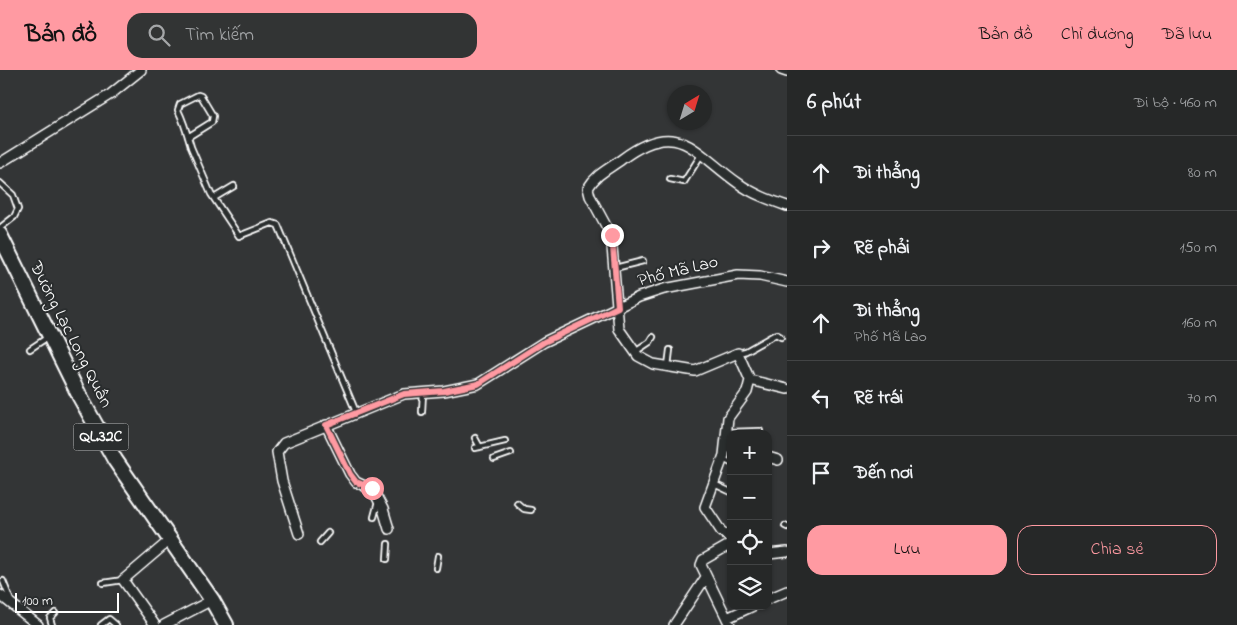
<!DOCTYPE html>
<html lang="vi">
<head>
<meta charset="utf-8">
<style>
  body { margin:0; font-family:"Indie Flower",sans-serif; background:#323434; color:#f1f3f6 }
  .controls { position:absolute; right:15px; bottom:15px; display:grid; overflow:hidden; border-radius:10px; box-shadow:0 1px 4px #0004 }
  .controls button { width:45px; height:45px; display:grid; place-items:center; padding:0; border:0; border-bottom:1px solid #424445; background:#262828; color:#f1f3f6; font:25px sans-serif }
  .compass { position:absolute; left:667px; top:15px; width:45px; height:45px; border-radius:50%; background:#262828; box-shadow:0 1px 4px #0004; rotate:38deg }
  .scale { position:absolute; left:15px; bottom:12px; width:104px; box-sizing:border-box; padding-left:5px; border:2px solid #fff; border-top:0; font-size:14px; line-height:18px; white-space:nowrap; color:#fff; -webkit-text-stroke:4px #2a2d2e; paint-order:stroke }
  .stop { position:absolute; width:15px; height:15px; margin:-11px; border:4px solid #ff9aa2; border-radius:50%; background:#fff }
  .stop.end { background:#ff9aa2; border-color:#fff; box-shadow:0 1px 5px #0008 }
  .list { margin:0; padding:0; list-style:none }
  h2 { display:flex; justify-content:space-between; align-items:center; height:65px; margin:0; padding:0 20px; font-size:21px }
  h2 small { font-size:16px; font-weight:400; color:#a4a6a8 }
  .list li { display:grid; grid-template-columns:32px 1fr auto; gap:15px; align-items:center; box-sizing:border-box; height:75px; padding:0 20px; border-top:1px solid #424445 }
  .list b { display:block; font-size:19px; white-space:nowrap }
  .list p { margin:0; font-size:16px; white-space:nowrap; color:#a4a6a8 }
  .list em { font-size:16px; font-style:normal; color:#a4a6a8 }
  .actions { display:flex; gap:10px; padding:15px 20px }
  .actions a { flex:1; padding:11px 0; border:1px solid #ff9aa2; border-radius:15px; text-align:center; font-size:18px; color:#ff9aa2 }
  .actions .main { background:#ff9aa2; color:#111 }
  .icon { flex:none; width:28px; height:28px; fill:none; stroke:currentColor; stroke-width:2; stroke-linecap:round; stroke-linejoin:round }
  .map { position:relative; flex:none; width:787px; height:555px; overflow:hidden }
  header { display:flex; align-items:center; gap:30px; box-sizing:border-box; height:70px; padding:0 25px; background:#ff9aa2; color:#111 }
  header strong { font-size:24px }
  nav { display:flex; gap:28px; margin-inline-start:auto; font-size:18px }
  .search { width:350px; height:45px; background:#323434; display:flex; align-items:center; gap:12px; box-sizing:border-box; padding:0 18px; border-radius:15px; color:#a4a6a8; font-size:19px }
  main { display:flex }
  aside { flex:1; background:#262828 }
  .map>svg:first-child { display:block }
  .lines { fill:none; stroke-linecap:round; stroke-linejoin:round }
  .service-casing { stroke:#fff; stroke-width:8 }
  .minor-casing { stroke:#fff; stroke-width:12 }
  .trunk-casing { stroke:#fff; stroke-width:18 }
  .service { stroke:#2a2d2e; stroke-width:4.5 }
  .minor { stroke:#2a2d2e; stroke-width:9 }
  .trunk { stroke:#2a2d2e; stroke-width:14 }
  .route { stroke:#ff9aa2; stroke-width:6 }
  .labels { text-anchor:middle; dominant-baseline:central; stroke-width:4; stroke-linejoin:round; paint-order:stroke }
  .shield { fill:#2a2d2e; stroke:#bfc0c0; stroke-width:1 }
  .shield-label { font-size:16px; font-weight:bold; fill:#fff }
  .street-label { font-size:18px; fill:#fff; stroke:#2a2d2e }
</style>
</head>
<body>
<header>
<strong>Bản đồ</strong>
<div class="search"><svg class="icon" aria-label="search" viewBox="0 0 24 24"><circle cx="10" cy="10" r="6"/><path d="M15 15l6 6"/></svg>Tìm kiếm</div>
<nav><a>Bản đồ</a><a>Chỉ đường</a><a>Đã lưu</a></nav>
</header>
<main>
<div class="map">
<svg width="787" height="555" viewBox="0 0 787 555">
  <rect width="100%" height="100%" fill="#333536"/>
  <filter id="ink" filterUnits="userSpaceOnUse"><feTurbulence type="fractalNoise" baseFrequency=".02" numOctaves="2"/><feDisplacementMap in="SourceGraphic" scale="10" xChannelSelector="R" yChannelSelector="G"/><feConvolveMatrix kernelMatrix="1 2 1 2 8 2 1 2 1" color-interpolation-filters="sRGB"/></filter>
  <g filter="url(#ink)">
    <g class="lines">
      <g class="service-casing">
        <path id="service" d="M188,67L212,52L213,46L201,26L198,25L180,34L178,40C184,52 187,63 191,77L211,124L239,166L272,153L278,155L356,342
          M670,109L684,112L701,85
          M0,113L13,125L18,139L14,147L0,158
          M214,128L234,116
          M615,198L643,191
          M30,279L48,267
          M635,282L650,272L653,267
          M738,283L746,281L776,264L781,267
          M668,296L670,280
          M422,342L423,323
          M727,362L760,361
          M475,368L480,377
          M475,378L505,371
          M494,389L511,383
          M723,389L731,393
          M714,414L731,422
          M517,433L524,439L531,440
          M374,447L378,432
          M785,456L787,457
          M320,472L328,463
          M387,489L388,474
          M436,498L438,486
          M3,511L11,531
          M103,513L123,510
          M52,555L50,548L55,543
          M101,555L109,549L116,555"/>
      </g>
      <g class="minor-casing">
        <path id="minor" d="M781,0L787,2
          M0,93L111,24L141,0
          M750,310L787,319
          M326,355L350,404L356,412L373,420L383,439L389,459
          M768,387L778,390
          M299,464L282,411L277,382L284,373L404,324L444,321L478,314L544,272L639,227L664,219L738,205L760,206L787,212
          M731,469L721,461L705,437L724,385L728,348L747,322L750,310L738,283L695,301L653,294L638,286L619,259L611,165L590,126L588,118C597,103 609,99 622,89C678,47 694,82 738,113C753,124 770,130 787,136
          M768,484L787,482
          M0,525L38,555
          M768,529L787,521
          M727,548L753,536
          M155,555L123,510L170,470
          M164,555L212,530
          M674,555L706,507
          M730,555L701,495L703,490L731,474"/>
      </g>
      <g class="trunk-casing">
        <path id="trunk" d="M0,165L80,327L115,390L212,530L226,555"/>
      </g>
      <use href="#service" class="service"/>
      <use href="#minor" class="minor"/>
      <use href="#trunk" class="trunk"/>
    </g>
  </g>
  <g class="lines" filter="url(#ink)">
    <path class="route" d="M372,418L356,412L350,404L326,355L404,324L444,321L478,314L544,272L618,237L612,165"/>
  </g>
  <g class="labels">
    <rect class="shield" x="73.5" y="353.5" width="55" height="27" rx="4"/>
    <g class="shield-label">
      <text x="101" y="367">QL.32C</text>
    </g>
    <g class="street-label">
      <text transform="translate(678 202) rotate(-14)">Phố Mã Lao</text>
      <text transform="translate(70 265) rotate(63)">Đường Lạc Long Quân</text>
    </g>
  </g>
</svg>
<div class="controls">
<button>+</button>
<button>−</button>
<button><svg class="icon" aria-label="locate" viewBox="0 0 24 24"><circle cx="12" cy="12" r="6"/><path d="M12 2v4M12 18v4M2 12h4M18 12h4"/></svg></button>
<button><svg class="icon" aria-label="layers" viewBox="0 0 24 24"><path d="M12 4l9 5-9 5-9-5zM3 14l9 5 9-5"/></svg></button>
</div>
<svg class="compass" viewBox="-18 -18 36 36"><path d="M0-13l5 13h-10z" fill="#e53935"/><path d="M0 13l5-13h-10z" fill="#a4a6a8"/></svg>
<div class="scale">100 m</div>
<div class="stop" style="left:372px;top:418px"></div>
<div class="stop end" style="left:612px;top:165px"></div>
</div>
<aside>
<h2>6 phút<small>Đi bộ · 460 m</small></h2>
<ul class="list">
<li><svg class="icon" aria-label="ahead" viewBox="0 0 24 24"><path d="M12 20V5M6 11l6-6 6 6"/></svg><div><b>Đi thẳng</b></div><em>80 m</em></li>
<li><svg class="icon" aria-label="right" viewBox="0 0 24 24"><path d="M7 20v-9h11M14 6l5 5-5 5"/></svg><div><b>Rẽ phải</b></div><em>150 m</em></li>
<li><svg class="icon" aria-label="ahead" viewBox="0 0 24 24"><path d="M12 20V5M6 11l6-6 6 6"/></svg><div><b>Đi thẳng</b><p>Phố Mã Lao</p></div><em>160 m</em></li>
<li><svg class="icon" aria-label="left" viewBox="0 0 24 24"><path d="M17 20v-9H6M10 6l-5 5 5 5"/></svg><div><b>Rẽ trái</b></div><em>70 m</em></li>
<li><svg class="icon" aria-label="arrive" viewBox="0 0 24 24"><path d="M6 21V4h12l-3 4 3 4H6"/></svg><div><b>Đến nơi</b></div></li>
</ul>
<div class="actions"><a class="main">Lưu</a><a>Chia sẻ</a></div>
</aside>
</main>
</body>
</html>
